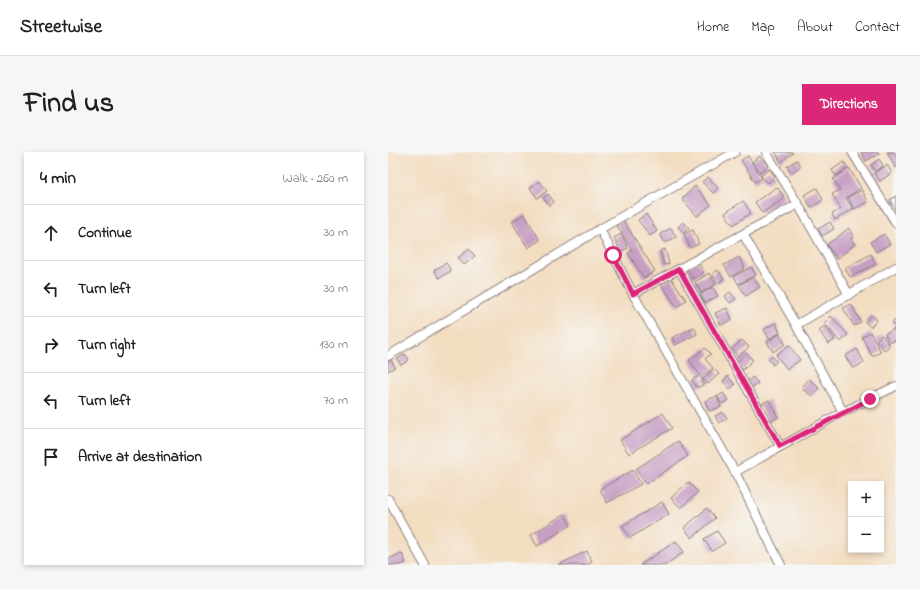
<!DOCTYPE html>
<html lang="en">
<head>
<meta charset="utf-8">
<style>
  body { margin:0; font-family:"Indie Flower",sans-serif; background:#f6f6f6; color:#202124 }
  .controls { position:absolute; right:12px; bottom:12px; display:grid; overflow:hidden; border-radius:0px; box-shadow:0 2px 6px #0003 }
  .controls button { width:36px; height:36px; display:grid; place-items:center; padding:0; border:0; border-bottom:1px solid #e0e0e0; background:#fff; color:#202124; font:20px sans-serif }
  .stop { position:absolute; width:12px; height:12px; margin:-9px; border:3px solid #db2777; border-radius:50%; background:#fff }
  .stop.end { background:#db2777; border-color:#fff; box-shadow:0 1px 4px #0008 }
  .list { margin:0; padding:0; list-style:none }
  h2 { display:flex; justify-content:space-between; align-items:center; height:52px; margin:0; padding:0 16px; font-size:17px }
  h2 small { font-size:13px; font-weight:400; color:#757577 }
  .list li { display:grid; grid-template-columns:26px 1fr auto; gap:12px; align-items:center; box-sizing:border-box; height:56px; padding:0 16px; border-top:1px solid #e0e0e0 }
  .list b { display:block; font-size:15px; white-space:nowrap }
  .list em { font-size:13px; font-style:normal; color:#757577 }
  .icon { flex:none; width:22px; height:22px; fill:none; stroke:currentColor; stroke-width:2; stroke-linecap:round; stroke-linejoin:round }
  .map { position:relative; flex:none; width:508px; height:413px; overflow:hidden; border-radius:0px }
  header { display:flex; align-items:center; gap:24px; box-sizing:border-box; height:56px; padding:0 20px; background:#fff; border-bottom:1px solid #e0e0e0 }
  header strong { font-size:19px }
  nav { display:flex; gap:22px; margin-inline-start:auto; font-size:14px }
  .intro { display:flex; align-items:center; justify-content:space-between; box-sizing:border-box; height:96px; padding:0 24px }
  h1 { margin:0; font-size:28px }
  .button { padding:10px 18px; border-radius:0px; background:#db2777; color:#fff; font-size:14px; font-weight:700 }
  main { display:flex; gap:24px; padding:0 24px }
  aside { flex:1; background:#fff; border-radius:0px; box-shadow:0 2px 6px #0003 }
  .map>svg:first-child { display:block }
  .building { fill:#c79fc5 }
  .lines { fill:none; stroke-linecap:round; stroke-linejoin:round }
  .street-casing { stroke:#8a807e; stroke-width:10 }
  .street { stroke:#fff; stroke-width:8 }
  .route { stroke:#db2777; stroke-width:5 }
</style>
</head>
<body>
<header>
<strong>Streetwise</strong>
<nav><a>Home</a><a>Map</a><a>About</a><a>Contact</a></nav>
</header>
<div class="intro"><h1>Find us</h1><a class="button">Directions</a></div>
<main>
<aside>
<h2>4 min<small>Walk · 260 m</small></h2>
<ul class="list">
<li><svg class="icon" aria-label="ahead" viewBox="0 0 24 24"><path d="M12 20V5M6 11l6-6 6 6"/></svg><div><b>Continue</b></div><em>30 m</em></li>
<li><svg class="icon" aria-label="left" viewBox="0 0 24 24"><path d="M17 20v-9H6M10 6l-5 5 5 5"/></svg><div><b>Turn left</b></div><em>30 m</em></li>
<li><svg class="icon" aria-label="right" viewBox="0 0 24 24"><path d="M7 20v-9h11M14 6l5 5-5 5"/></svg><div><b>Turn right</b></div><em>130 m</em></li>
<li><svg class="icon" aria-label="left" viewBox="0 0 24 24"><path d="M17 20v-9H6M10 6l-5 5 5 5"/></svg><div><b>Turn left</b></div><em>70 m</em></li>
<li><svg class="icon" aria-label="arrive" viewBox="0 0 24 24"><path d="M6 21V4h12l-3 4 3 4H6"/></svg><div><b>Arrive at destination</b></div></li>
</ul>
</aside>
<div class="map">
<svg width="508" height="413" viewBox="0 0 508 413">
  <rect width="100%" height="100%" fill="#f6f6f2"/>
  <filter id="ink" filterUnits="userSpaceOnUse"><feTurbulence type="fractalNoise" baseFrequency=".025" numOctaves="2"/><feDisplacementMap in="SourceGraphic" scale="8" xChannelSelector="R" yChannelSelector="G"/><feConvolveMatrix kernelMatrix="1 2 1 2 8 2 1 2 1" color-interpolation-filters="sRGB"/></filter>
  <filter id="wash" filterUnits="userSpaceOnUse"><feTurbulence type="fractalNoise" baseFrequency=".012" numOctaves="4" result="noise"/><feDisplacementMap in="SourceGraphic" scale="16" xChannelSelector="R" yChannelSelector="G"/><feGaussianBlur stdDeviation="0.9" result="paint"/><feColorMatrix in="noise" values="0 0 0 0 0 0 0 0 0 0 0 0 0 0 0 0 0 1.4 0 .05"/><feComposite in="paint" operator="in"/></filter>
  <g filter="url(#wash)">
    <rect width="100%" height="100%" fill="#f3ddc1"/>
    <g id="blocks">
      <path class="building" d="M387,0H404L405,1L393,10Z
        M473,0H490L491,2L478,9Z
        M499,0H506L508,3V16Z
        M360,4L374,26L367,30L353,8Z
        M372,4L380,14L372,20L364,10Z
        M491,7L495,14L487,19L483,13Z
        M409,8L413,14L403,21L399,14Z
        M456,10L460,16L448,24L444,18Z
        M499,13L504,21L492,29L486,21Z
        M461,16L473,36L458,46L465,57L447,68L444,62L453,57L444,42L452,38L445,27Z
        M381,17L387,24L380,31L373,24Z
        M320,25L330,36L325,41L314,30Z
        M151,29L159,39L149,46L142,36Z
        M307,34L323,53L309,64L294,47Z
        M389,35L397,46L374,61L367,50Z
        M429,36L435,48L423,55L416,43Z
        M474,38L480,50L466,57L460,45Z
        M160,42L166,50L162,54L155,46Z
        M508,44V59L502,48Z
        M355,49L363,61L345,73L337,61Z
        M136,62L152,88L140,96L124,70Z
        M258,62L269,79L262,84L250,68Z
        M235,68L267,119L256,126L240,101L244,98L228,72Z
        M295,70L301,76L296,81L290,75Z
        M442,70L446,77L434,84L430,77Z
        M283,76L288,85L277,91L272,82Z
        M461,76L466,84L463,87L467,92L449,107L439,93Z
        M305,78L311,92L302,96L296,82Z
        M233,82L240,96L233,100L226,86Z
        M496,82L502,92L488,100L482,90Z
        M81,97L87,104L76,113L70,106Z
        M277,97L281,112L276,113L272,99Z
        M483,102L488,112L462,125L457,116Z
        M351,105L357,116L343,125L336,113Z
        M310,110L316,120L305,127L299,116Z
        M58,111L63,119L51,126L46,118Z
        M363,115L368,123L350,132L346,124Z
        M330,118L336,127L330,131L324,122Z
        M321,121L328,132L313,141L307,130Z
        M365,125L372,135L358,144L351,133Z
        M283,126L298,148L289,155L273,132Z
        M325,135L330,144L317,151L312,142Z
        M342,140L348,147L342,151L337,144Z
        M463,152L473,170L466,174L455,156Z
        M339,156L344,168L333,173L327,161Z
        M483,163L489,168L483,175L477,170Z
        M443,164L460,183L452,190L436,171Z
        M508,168V177L504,170Z
        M388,171L392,181L381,187L376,177Z
        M437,174L447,188L440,192L431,178Z
        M306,175L309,182L287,193L284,186Z
        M506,177L508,188L501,191L497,182Z
        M482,180L493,200L484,204L474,185Z
        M391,182L397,192L385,200L379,190Z
        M494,183L502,194L496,198L488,188Z
        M354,188L361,195L350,205L344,197Z
        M401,193L412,208L399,217L388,203Z
        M317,196L323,202L317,207L325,216L313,225L316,232L309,236L304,228L312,223L301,208Z
        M469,197L476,210L465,217L457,204Z
        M358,201L365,208L355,218L348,211Z
        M17,202L21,208L13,213L9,207Z
        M383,204L389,209L385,213L380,207Z
        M3,208L7,215L0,219V210Z
        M326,217L331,222L320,232L315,227Z
        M340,224L347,233L342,237L335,229Z
        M365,225L370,231L363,236L358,230Z
        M421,227L431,236L424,244L413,236Z
        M335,241L340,248L334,252L329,245Z
        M329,244L333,255L321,259L317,249Z
        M381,248L390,265L381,270L372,253Z
        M334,260L339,266L331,271L327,264Z
        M275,261L284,276L241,302L232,288Z
        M290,289L300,304L258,332L248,317Z
        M245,318L253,332L219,351L212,337Z
        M300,330L310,340L293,356L283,346Z
        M274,350L281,362L242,386L234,374Z
        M319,356L327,366L304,386L296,376Z
        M176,362L183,373L149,394L143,383Z
        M329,379L337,391L324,399L316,387Z
        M288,389L296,400L277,413H252Z
        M199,399L204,410L199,413H170Z
        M14,401L18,411L12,413H0V407Z"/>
    </g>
  </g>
  <g filter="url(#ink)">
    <use href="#blocks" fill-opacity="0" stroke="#8a807e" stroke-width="1"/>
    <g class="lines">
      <g class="street-casing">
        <path id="street" d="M378,0L410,52L461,143
          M464,0L508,71
          M212,77L245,142L347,320L393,413
          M355,82L408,173
          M291,117L392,294
          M245,142L410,52
          M0,204L212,77L347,0
          M455,260L408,173L508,115
          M347,320L455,260L508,234
          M0,347L37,413"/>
      </g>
      <use href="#street" class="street"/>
    </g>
  </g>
  <g class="lines" filter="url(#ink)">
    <path class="route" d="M225,103L245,142L291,117L392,294L482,247"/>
  </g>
</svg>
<div class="controls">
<button>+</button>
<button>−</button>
</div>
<div class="stop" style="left:225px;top:103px"></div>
<div class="stop end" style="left:482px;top:247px"></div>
</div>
</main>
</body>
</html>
